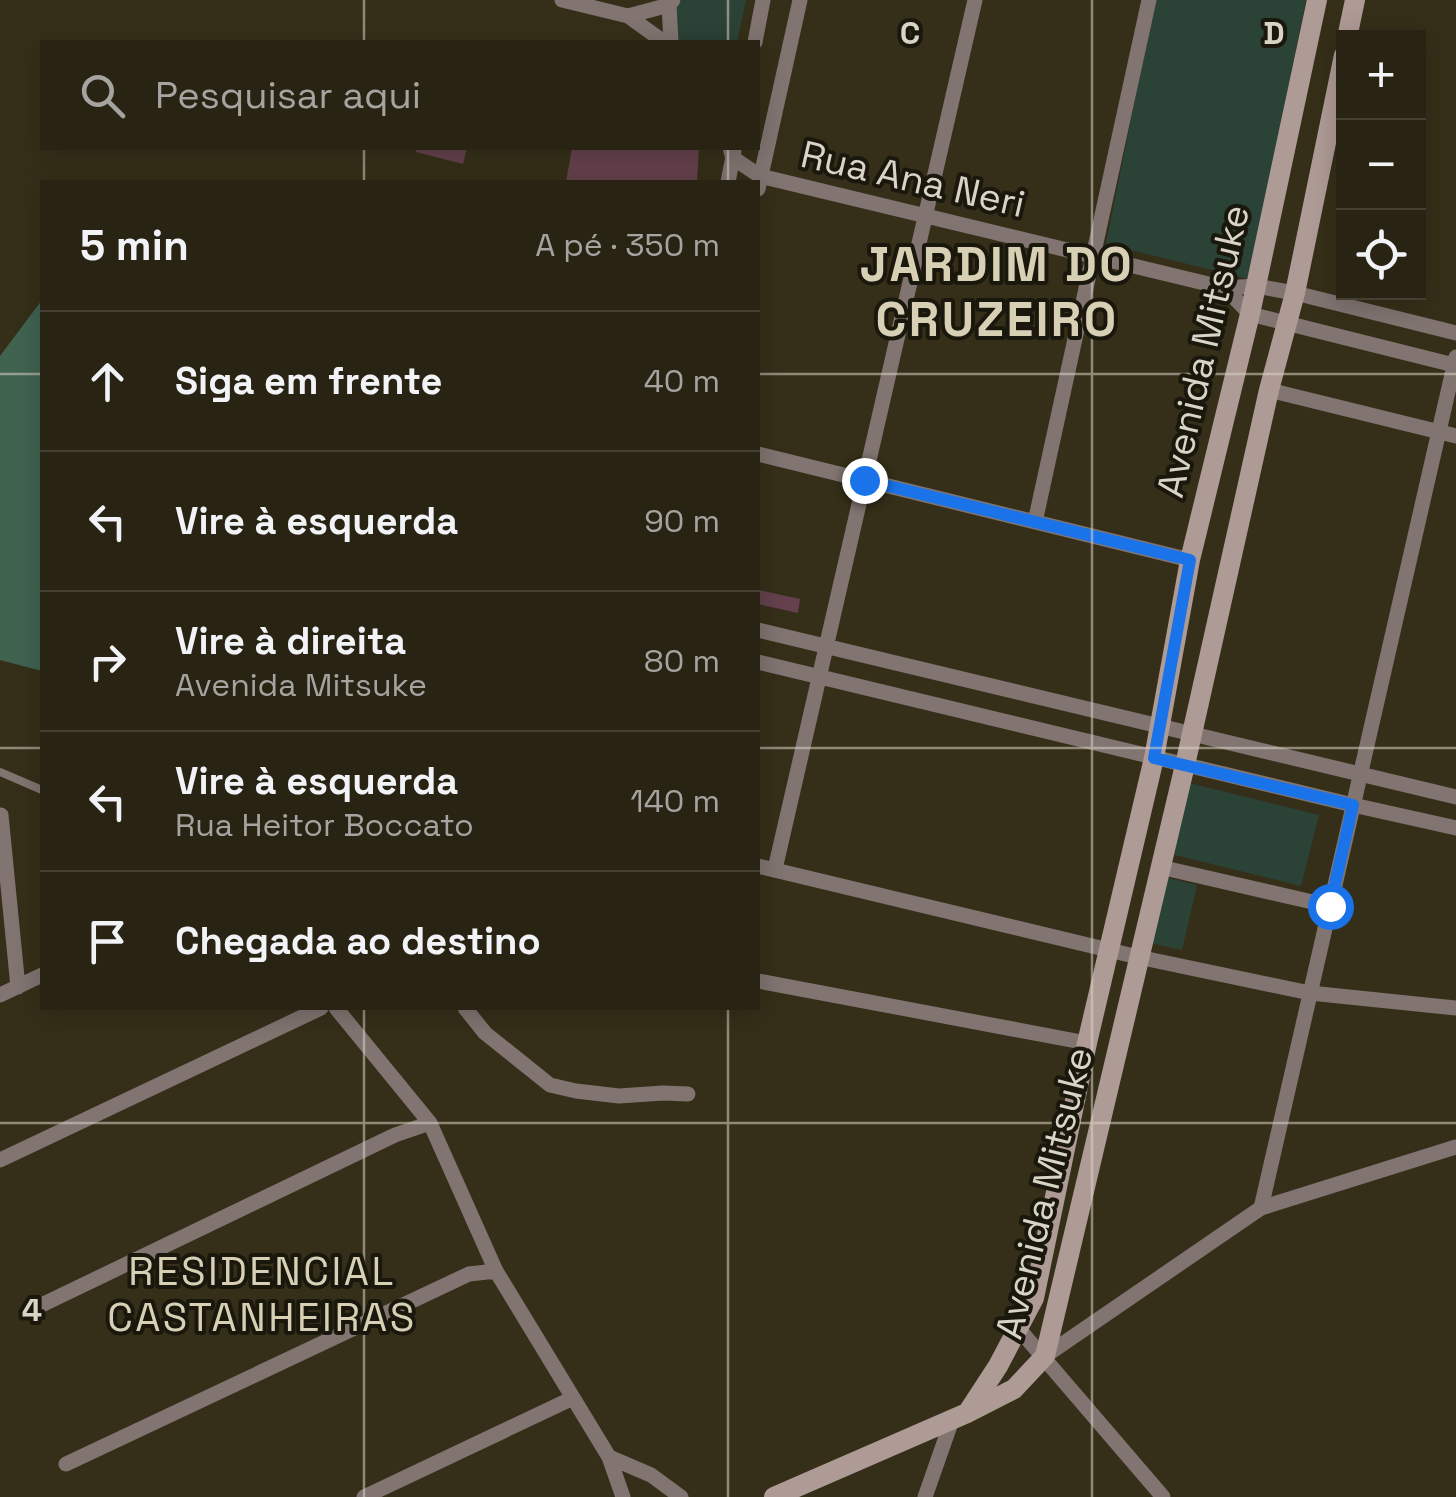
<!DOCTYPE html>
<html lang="pt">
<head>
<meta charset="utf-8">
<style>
  body { margin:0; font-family:"Space Grotesk",sans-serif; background:#342f21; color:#f1f3f6 }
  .controls { position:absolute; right:30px; top:30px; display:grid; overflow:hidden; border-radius:0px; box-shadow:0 5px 25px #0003 }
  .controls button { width:90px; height:90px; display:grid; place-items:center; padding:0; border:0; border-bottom:2px solid #444033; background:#282313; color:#f1f3f6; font:50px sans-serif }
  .stop { position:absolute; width:30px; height:30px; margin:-22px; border:8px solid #1a73e8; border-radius:50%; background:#fff }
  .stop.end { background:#1a73e8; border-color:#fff; box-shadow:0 2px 10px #0008 }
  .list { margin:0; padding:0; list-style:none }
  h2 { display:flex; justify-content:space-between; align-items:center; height:130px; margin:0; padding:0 40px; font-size:42px }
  h2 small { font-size:32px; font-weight:400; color:#a5a4a0 }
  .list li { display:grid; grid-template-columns:65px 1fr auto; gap:30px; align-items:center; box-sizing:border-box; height:140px; padding:0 40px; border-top:2px solid #444033 }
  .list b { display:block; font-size:38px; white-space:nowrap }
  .list p { margin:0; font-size:32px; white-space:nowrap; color:#a5a4a0 }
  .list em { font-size:32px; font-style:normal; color:#a5a4a0 }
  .icon { flex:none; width:55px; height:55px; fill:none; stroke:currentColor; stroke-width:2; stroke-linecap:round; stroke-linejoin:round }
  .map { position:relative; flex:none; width:1456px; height:1497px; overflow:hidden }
  .search { position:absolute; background:#282313; box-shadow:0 5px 25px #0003; left:40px; top:40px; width:720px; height:110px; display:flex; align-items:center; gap:25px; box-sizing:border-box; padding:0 35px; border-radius:0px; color:#a5a4a0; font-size:38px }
  .panel { position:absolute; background:#282313; box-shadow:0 5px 25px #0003; left:40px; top:180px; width:720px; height:830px; border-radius:0px }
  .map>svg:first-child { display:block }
  .green { fill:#2b4236 }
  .forest { fill:#406350 }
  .building { fill:#64414c }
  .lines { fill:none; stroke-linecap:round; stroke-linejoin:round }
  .service { stroke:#817471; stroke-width:8 }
  .minor { stroke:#817471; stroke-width:15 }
  .secondary { stroke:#af9b96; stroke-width:20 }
  .route { stroke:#1a73e8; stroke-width:12 }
  .grid { fill:none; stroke:#d8d4c6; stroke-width:2.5; stroke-opacity:0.55 }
  .labels { text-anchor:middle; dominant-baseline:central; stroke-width:8; stroke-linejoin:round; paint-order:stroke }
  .street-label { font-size:38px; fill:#d8d4c6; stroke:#1a170d }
  .neighbourhood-label { font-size:40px; letter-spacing:2.5px; fill:#d7d0b5; stroke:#1a170d }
  .district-label { font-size:48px; font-weight:bold; letter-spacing:2.5px; fill:#d7d0b5; stroke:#1a170d }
  .grid-label { font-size:32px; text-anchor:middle; font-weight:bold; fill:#d8d4c6; stroke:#1a170d; stroke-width:8; stroke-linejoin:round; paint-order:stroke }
</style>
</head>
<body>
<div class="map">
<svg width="1456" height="1497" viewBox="0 0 1456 1497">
  <rect width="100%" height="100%" fill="#352f19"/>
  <path class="green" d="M682,0H746L737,42H678L675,7Z
    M1155,0H1306L1249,279L1106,244Z
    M1185,782L1319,815L1301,886L1167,853Z
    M1160,876L1197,885L1182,950L1145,942Z"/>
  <path class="forest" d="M42,300V671L0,660V356Z"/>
  <path class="building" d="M417,148H467L463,164L416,152Z
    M572,148H699L697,182H566Z
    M758,590L800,599L798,613L758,604Z"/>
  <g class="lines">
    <path class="service" d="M0,772L42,790"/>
    <path class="minor" d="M562,0L628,16L664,42
      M669,5L671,42
      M628,16L669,5L673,0
      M755,42L763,0
      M730,148L733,158L760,176L1225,288L1256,286L1295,293L1456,333
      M728,182L734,151
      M758,189L800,0
      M1225,288L1250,314L1454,365
      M1269,390L1456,436
      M758,454L1190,560
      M1035,522L1149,0
      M758,630L1456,797
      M758,662L1353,805L1456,828
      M1,815L18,987
      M758,866L1138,957L1310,993L1456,1008
      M1160,867L1330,906
      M775,869L975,0
      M758,981L1087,1043
      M0,995L42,975
      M336,1008L430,1123L496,1271L609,1457L623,1497
      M465,1008L485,1033L550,1085L576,1091L619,1096L663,1093L688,1094
      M0,1160L321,1008
      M1261,1208L1456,1147
      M27,1312L395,1135L430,1123
      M1018,1328L1163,1497
      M1045,1356L1261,1208L1456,357
      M609,1457L651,1475L681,1497
      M66,1464L469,1274L496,1271
      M364,1497L573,1398
      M925,1497L952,1420"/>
    <path class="secondary" d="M1347,38L1355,0
      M968,1412L998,1366L1034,1298L1087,1043L1154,758L1190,560L1250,314L1317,0
      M774,1497L967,1413L1014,1389L1045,1356L1185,765L1269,390L1295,293L1344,55"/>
  </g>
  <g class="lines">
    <path class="route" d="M864,480L1190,560L1154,758L1353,805L1330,906"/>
  </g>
  <path class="grid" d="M364,0V42M728,0V42M1092,0V1497M364,148V182M728,148V182M0,374H42M758,374H1456M0,748H42M758,748H1456M364,1008V1497M728,1008V1497M0,1123H1456"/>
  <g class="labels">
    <g class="street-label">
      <text transform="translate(913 179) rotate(13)">Rua Ana Neri</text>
      <text transform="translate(1203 351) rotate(-77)">Avenida Mitsuke</text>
      <text transform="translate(1044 1193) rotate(-76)">Avenida Mitsuke</text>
    </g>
    <g class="neighbourhood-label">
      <text x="262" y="1271">RESIDENCIAL<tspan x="262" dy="46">CASTANHEIRAS</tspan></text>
    </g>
    <g class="district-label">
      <text x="997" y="264">JARDIM DO<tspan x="997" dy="55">CRUZEIRO</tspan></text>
    </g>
  </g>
  <g class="grid-label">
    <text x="910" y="44">C</text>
    <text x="1274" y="44">D</text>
    <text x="32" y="1321">4</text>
  </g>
</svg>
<div class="controls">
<button>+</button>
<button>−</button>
<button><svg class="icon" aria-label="locate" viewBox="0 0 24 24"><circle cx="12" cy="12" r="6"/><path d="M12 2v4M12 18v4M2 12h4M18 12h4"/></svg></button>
</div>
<div class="stop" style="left:1330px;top:906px"></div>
<div class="stop end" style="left:864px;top:480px"></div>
<div class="search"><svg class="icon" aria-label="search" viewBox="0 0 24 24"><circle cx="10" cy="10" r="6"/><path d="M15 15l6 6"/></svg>Pesquisar aqui</div>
<section class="panel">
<h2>5 min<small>A pé · 350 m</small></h2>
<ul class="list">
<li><svg class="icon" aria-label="ahead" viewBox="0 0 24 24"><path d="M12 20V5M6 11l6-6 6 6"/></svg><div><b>Siga em frente</b></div><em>40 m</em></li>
<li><svg class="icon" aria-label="left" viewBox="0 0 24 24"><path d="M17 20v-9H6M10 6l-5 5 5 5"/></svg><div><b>Vire à esquerda</b></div><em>90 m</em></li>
<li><svg class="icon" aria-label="right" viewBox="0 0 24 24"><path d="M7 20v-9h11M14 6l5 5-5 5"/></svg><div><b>Vire à direita</b><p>Avenida Mitsuke</p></div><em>80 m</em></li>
<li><svg class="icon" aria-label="left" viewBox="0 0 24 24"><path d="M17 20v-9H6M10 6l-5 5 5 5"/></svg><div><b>Vire à esquerda</b><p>Rua Heitor Boccato</p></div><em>140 m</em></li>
<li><svg class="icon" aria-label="arrive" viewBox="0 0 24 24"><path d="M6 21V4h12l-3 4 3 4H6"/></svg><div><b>Chegada ao destino</b></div></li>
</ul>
</section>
</div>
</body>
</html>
